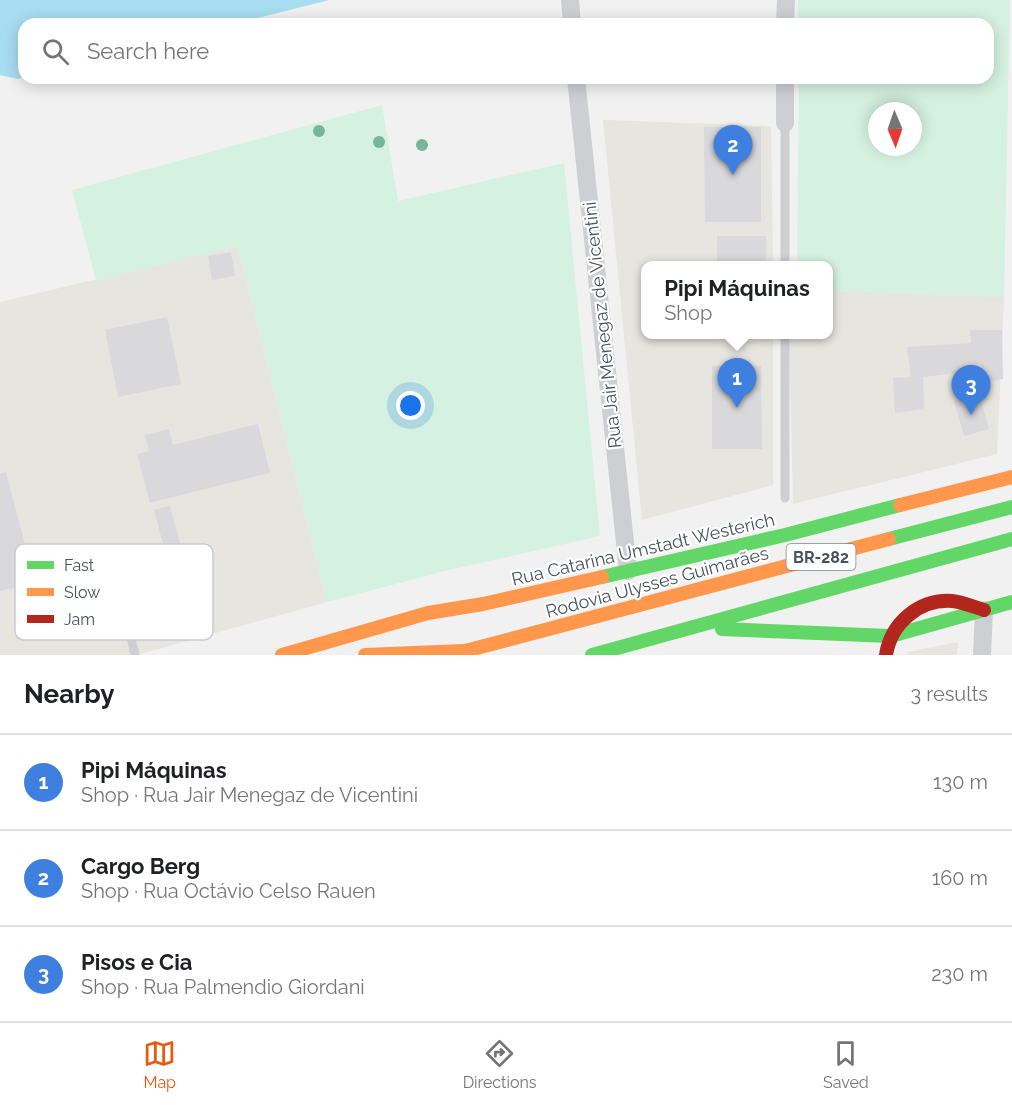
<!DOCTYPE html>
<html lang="en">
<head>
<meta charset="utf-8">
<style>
  body { margin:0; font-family:Raleway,sans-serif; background:#f2f2f2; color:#202124 }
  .compass { position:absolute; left:868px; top:102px; width:54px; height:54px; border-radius:50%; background:#fff; box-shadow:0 3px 15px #0003; rotate:178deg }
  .you { position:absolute; left:411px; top:406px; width:21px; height:21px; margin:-15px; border:4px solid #fff; border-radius:50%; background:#1a73e8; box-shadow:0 0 0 9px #1a73e833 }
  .badge { display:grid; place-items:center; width:39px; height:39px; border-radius:50%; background:#ea580c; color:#fff; font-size:20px; font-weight:700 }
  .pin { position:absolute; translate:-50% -50px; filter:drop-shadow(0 2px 3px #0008) }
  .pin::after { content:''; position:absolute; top:32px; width:21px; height:18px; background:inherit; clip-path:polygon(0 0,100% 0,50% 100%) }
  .popup { position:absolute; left:641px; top:261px; width:192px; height:78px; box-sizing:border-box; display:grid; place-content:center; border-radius:12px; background:#fff; filter:drop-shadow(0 2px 4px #0005); font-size:20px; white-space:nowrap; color:#757577 }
  .popup b { font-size:22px; color:#202124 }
  .popup::after { content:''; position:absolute; left:50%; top:100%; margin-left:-12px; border:12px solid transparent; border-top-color:#fff }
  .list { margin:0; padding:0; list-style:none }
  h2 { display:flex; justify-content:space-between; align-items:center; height:78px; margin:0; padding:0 24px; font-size:26px }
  h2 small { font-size:20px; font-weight:400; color:#757577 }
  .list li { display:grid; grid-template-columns:39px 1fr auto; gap:18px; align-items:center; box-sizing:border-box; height:96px; padding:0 24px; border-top:2px solid #e0e0e0 }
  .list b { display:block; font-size:22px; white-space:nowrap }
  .list p { margin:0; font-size:20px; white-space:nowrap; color:#757577 }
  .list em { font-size:20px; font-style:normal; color:#757577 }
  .icon { flex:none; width:33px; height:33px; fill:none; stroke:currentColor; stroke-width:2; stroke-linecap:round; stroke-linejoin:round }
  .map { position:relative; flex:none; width:1012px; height:655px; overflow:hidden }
  .search { position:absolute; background:#fff; box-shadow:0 3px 15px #0003; left:18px; right:18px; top:18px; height:66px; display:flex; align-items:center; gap:15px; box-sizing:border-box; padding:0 21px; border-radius:18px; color:#757577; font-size:22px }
  .sheet { height:366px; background:#fff }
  nav { display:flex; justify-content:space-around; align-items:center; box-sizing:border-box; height:84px; border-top:2px solid #e0e0e0; background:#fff; font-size:16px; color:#757577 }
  nav a { display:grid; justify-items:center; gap:3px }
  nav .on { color:#ea580c }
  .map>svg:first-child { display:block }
  .commercial { fill:#e6e5df }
  .green { fill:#d5f1e2; fill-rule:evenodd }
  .water { fill:#a8dcf0 }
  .building { fill:#d9d9db }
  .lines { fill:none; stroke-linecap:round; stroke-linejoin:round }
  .lane { stroke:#cdcfd2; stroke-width:9 }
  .street { stroke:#cdcfd2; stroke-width:18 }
  .fast { stroke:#63d668; stroke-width:14 }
  .slow { stroke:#ff974d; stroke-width:14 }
  .jam { stroke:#b3261e; stroke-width:14 }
  .tree { fill:#77b69b }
  .labels { text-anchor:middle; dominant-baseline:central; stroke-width:4.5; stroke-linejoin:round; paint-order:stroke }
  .shield { fill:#fff; stroke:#7e868f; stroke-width:1.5 }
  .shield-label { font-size:16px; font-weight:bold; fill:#47525f }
  .street-label { font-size:18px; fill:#47525f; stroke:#fff }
  .key { fill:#fff; stroke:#c8cbcf; stroke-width:1.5 }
  .key-label { font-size:16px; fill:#47525f }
</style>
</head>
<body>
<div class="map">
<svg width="1012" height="655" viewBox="0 0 1012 655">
  <rect width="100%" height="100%" fill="#f2f1f1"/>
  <path class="commercial" d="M603,120L771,126L773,265L646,266V334L773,335V485L642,520Z
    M238,246L327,602L137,655H0V302Z
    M829,290L1004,297L997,454L793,504L789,335L828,334Z
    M958,642L957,655H907L908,652Z"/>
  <path class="green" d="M798,0H1010L1004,297L829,290L828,266L797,265L799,78H988V24H798ZM877,111H913V147H877Z
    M382,105L398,201L564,163L600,536L449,570L327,602L238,246L96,280L72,190Z"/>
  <path class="water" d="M0,0H329L234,24H24V77L17,79L0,75Z"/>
  <path class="building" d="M704,127H761V222H705Z
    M717,236H766V266H717Z
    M231,252L235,276L212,280L208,256Z
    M167,317L181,384L118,397L105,330Z
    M970,330H1002L1003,379L959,388L956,373L923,377L924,409L895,413L893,378L911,377L907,347L971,343Z
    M712,366H761L762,449H712Z
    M979,394L989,429L964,436L954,401Z
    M258,424L270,473L150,503L137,454L149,451L145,435L169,429L173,445Z
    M6,472L35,583L0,591V474Z
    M170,506L183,554L167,559L154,510Z
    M112,590L115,617L77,622L73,595Z"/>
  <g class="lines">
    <path class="lane" d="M785,266V123
      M785,498V334
      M127,620L135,655"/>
    <path class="street" d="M570,0L572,24
      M785,24L786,0
      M576,78L628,571
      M785,123V78
      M982,655L984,610"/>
    <path class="fast" d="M889,539L1012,507
      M602,577L785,535L900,505
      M722,629L890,636
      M891,636L1012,602
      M592,655L1012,539"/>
    <path class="slow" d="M900,505L1012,477
      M282,655L428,613L483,604L602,577
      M365,655L462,651
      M450,655L889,539"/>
    <path class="jam" d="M886,655C891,623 919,599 952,601C963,602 974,607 984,610"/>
  </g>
  <g class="tree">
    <circle cx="319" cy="131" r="6"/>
    <circle cx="379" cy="142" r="6"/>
    <circle cx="422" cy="145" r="6"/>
  </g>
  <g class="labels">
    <rect class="shield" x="786.5" y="544" width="69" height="26" rx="4.5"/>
    <g class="shield-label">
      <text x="821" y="557">BR-282</text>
    </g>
    <g class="street-label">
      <text transform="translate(602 325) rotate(-96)">Rua Jair Menegaz de Vicentini</text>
      <text transform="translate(643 549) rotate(-13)">Rua Catarina Umstadt Westerich</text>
      <text transform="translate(657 582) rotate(-15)">Rodovia Ulysses Guimarães</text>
    </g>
  </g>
  <rect x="15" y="544" width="198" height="96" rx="9" class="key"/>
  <rect x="27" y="561" width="27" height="8" fill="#63d668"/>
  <rect x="27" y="588" width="27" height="8" fill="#ff974d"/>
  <rect x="27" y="615" width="27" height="8" fill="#b3261e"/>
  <g class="key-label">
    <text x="64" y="571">Fast</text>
    <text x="64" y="598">Slow</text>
    <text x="64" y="625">Jam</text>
  </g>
</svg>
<svg class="compass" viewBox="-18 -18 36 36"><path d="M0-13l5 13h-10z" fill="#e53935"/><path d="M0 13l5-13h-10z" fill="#757577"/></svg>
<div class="you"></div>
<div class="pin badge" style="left:737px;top:408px;background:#3f7fe0">1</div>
<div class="popup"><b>Pipi Máquinas</b>Shop</div>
<div class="pin badge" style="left:733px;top:175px;background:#3f7fe0">2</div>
<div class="pin badge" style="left:971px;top:415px;background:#3f7fe0">3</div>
<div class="search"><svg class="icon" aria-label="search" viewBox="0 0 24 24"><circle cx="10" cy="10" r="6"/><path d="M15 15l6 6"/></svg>Search here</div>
</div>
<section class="sheet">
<h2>Nearby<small>3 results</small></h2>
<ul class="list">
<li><span class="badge" style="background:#3f7fe0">1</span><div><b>Pipi Máquinas</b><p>Shop · Rua Jair Menegaz de Vicentini</p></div><em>130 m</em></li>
<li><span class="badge" style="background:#3f7fe0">2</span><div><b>Cargo Berg</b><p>Shop · Rua Octávio Celso Rauen</p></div><em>160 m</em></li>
<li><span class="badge" style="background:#3f7fe0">3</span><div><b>Pisos e Cia</b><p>Shop · Rua Palmendio Giordani</p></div><em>230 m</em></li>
</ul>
</section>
<nav>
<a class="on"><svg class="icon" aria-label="map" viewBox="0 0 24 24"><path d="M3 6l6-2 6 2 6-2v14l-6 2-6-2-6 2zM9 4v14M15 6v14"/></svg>Map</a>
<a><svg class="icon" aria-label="directions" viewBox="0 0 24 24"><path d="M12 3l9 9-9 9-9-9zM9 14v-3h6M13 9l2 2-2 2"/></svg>Directions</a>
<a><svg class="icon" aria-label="saved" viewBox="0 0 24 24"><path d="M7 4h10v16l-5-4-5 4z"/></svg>Saved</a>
</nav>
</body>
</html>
